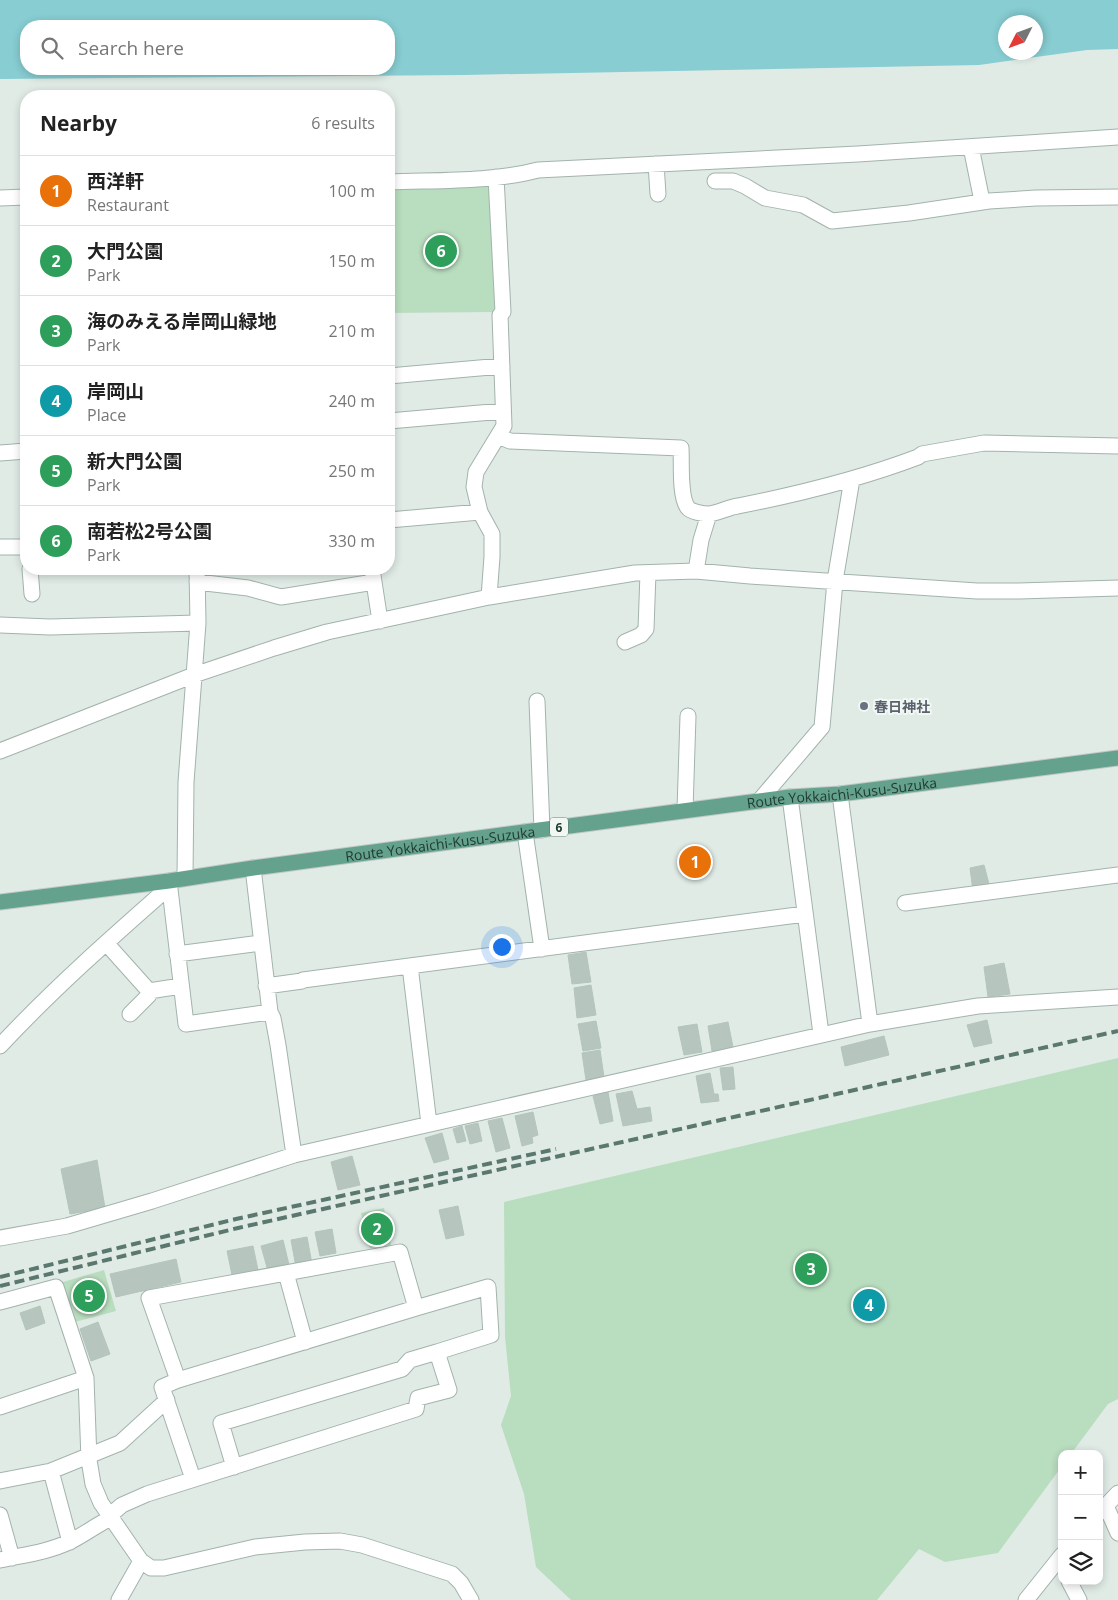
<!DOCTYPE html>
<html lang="en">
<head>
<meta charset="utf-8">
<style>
  body { margin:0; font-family:"Open Sans","Noto Sans JP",sans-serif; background:#f2f2f2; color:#222 }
  .controls { position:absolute; right:15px; bottom:15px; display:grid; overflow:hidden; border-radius:10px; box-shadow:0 2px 8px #0003 }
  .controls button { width:45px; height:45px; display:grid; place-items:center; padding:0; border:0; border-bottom:1px solid #e0e0e0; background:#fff; color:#222; font:25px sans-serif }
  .compass { position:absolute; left:998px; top:15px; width:45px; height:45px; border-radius:50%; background:#fff; box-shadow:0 2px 8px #0003; rotate:228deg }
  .you { position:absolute; left:501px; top:946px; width:18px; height:18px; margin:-12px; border:4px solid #fff; border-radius:50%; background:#1a73e8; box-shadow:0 0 0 8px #1a73e833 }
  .badge { display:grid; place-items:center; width:32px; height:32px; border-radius:50%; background:#7c3aed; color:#fff; font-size:16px; font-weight:700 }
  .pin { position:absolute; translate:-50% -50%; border:2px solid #fff; box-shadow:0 1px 5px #0006 }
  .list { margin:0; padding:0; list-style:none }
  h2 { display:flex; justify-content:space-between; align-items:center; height:65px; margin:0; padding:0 20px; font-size:21px }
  h2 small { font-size:16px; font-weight:400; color:#767676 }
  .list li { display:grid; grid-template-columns:32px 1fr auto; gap:15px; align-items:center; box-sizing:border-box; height:70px; padding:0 20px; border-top:1px solid #e0e0e0 }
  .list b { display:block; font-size:19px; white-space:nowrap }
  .list p { margin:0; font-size:16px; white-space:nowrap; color:#767676 }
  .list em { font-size:16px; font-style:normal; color:#767676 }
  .icon { flex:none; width:28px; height:28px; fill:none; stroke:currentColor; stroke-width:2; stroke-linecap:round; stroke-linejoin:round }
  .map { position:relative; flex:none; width:1118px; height:1600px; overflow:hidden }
  .search { position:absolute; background:#fff; box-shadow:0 2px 8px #0003; left:20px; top:20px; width:375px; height:55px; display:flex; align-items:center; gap:12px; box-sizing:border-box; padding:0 18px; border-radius:20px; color:#767676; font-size:19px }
  .panel { position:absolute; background:#fff; box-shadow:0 2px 8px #0003; left:20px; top:90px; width:375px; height:485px; border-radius:20px }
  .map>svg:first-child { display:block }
  .green { fill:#b9ddbf }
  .water { fill:#87cdd2; fill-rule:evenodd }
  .building { fill:#b6c6be; stroke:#b3c5bc }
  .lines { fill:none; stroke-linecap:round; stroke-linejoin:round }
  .street-casing { stroke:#a3b3ac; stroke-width:17 }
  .primary-casing { stroke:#c1c8c6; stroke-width:17 }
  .street { stroke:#fff; stroke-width:15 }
  .primary { stroke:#64a28d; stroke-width:15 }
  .rail { stroke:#5b786e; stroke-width:4; stroke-dasharray:10 5; stroke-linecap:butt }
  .worship-dot { fill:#6b7280; stroke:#f1f8f4; stroke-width:2 }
  .labels { text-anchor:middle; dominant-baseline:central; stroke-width:4; stroke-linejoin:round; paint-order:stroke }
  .shield { fill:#f1f8f4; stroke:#5f746c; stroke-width:1 }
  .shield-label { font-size:12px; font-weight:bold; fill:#213c32 }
  .worship-label { font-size:14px; font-weight:bold; fill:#5b616d; stroke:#f1f8f4; text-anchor:start }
  .street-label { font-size:14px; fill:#213c32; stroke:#f1f8f4 }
</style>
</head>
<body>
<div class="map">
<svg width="1118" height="1600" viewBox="0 0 1118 1600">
  <rect width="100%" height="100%" fill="#e0ebe6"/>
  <path class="green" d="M491,185L496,312L389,313V189Z
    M1118,1058V1399L1108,1404L1071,1454H1062V1466L998,1553L945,1562L919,1549L877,1600H571L536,1567L524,1494L501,1425L511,1396L505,1337L504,1202Z
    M384,1208L391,1245L370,1248L361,1213Z
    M104,1270L116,1311L75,1322L63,1282Z"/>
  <path class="water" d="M0,0H1118V49L1087,50L979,65L464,75L0,79ZM1006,22H1036V52H1006ZM26,26H389V69H26Z"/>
  <path class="building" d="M984,865L990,888L973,891L970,868Z
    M586,952L591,982L572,984L568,955Z
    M1004,963L1010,994L988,997L984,967Z
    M591,985L596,1015L577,1018L574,988Z
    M987,1020L992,1043L974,1047L967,1025Z
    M596,1021L601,1048L583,1051L578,1024Z
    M728,1022L733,1047L712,1051L708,1026Z
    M697,1024L702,1052L684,1055L678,1027Z
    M884,1036L889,1055L845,1066L841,1047Z
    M600,1050L604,1077L586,1080L582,1053Z
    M733,1067L735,1089L723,1090L720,1068Z
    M710,1073L714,1094H718L719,1101L701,1103L696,1076Z
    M632,1091L637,1109L650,1107L652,1121L623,1126L616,1094Z
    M608,1092L613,1121L600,1124L593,1096Z
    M533,1112L538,1135L532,1137L533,1143L522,1146L515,1116Z
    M502,1118L510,1148L496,1152L488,1121Z
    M478,1123L482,1141L470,1144L465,1126Z
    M462,1126L466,1141L457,1143L453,1129Z
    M442,1133L449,1159L434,1163L425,1138Z
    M352,1156L360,1185L338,1190L331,1162Z
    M97,1160L105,1208L70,1214L61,1169Z
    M458,1206L464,1235L446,1239L439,1210Z
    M332,1229L336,1253L320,1256L315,1232Z
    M307,1237L312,1264L296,1267L291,1240Z
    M283,1240L289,1265L268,1271L261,1246Z
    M253,1246L258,1270L232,1275L227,1251Z
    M176,1259L181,1282L116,1297L110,1274Z
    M40,1306L45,1323L26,1330L20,1313Z
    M98,1322L110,1354L91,1361L80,1329Z"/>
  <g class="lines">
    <g class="street-casing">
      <path id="street" d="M971,147L982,201
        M656,164L658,194
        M715,181H733L745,186L765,198L803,205L832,221L909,213L989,201L1036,198L1118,197
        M389,182C436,180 493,182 538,170L858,154L1118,137
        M0,198L26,197
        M389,376L502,366
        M389,421L503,411
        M498,436L510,441L681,448C682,462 679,497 688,508C691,512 704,514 709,514C718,513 729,507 738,506C799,494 860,479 918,457L922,454L984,443L1118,446
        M0,453L26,451
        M389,520L480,512
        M0,547H26
        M30,569L32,594
        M372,569L380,621
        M696,571L701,540L709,514
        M197,582L248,588L281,597L374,582
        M489,597L492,557V534L480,512L474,487L476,472L504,426L500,315L503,312L496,177
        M0,625L50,627L198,623
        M625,642L641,635L646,629L648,573
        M537,701L542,830
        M0,751L194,675L274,648L327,632L489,597L635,573L696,571L750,576L977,591H1019L1118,588
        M840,794L870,1024
        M790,797L821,1034
        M759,801L822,727L835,581L852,479
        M685,810L688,716
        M525,832L542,949
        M253,868L270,1012L273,1018L278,1045L294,1155
        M185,877L186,782L198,623L197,569
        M169,881L186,1024L270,1012
        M905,903L1118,875
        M106,943L149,991L181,986
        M177,954L261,943
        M410,966L429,1124
        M266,986L302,981L303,980L805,914
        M130,1014L149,995V991
        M0,1046C53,989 111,938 169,887
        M0,1238L67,1226L152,1201L294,1155L870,1024L978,1006L1118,997
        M286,1273L305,1342
        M0,1302L56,1287L86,1378L89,1460L93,1484L101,1503L141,1561L151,1568H164L255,1547L305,1542L340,1541L362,1545L452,1574L461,1583L471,1600
        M178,1380L149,1298L400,1252L416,1308L178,1380L162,1387L193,1479
        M0,1407L86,1378
        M234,1467L221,1423L402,1369L410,1360L437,1352
        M51,1471L70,1542
        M0,1481L51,1471L120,1443L167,1400
        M1106,1506L1118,1533
        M1100,1512L1118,1493
        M0,1515L12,1558
        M109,1516L122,1505L147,1494L416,1409L418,1398L449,1390L437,1352L491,1335L488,1287L416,1308
        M0,1560C23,1555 48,1552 69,1542C84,1535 96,1525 111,1518
        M1069,1581L1079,1600
        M119,1600L141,1561
        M1026,1600L1062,1555"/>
    </g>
    <g class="primary-casing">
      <g id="primary">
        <path id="s1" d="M0,902L169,881L253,868L728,805L790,797L840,794L1118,758"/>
      </g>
    </g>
    <use href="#street" class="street"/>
    <use href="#primary" class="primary"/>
    <path class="rail" d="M0,1277L236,1219L556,1149
      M0,1286L238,1228L1118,1031"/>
  </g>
  <circle class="worship-dot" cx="864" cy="706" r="5"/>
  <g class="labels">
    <rect class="shield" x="550" y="817.5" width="18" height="19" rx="4"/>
    <g class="shield-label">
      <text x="559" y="827">6</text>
    </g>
    <g class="worship-label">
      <text x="874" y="706">春日神社</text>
    </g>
    <g class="street-label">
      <text stroke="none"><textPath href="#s1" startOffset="849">Route Yokkaichi-Kusu-Suzuka</textPath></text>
      <text stroke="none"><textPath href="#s1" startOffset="444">Route Yokkaichi-Kusu-Suzuka</textPath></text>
    </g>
  </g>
</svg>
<div class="controls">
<button>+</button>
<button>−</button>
<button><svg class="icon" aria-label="layers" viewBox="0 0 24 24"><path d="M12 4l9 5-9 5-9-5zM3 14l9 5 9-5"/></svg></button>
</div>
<svg class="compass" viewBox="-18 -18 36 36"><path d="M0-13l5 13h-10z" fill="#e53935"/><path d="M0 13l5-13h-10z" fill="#767676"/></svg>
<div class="you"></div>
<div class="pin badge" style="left:695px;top:862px;background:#e8710a">1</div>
<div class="pin badge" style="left:377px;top:1229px;background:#2e9e5b">2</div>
<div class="pin badge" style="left:811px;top:1269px;background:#2e9e5b">3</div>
<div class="pin badge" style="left:869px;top:1305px;background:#0f9aa8">4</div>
<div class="pin badge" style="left:89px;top:1296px;background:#2e9e5b">5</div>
<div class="pin badge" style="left:441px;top:251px;background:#2e9e5b">6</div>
<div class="search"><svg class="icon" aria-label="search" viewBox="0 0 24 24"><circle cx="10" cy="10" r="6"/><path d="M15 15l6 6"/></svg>Search here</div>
<section class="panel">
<h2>Nearby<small>6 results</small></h2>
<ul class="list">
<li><span class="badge" style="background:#e8710a">1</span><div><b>西洋軒</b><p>Restaurant</p></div><em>100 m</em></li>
<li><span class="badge" style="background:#2e9e5b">2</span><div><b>大門公園</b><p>Park</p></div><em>150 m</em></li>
<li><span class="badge" style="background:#2e9e5b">3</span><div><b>海のみえる岸岡山緑地</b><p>Park</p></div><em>210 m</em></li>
<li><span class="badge" style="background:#0f9aa8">4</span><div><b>岸岡山</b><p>Place</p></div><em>240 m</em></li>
<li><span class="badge" style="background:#2e9e5b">5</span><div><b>新大門公園</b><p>Park</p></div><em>250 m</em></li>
<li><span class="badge" style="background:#2e9e5b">6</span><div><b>南若松2号公園</b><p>Park</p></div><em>330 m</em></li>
</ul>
</section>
</div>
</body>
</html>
